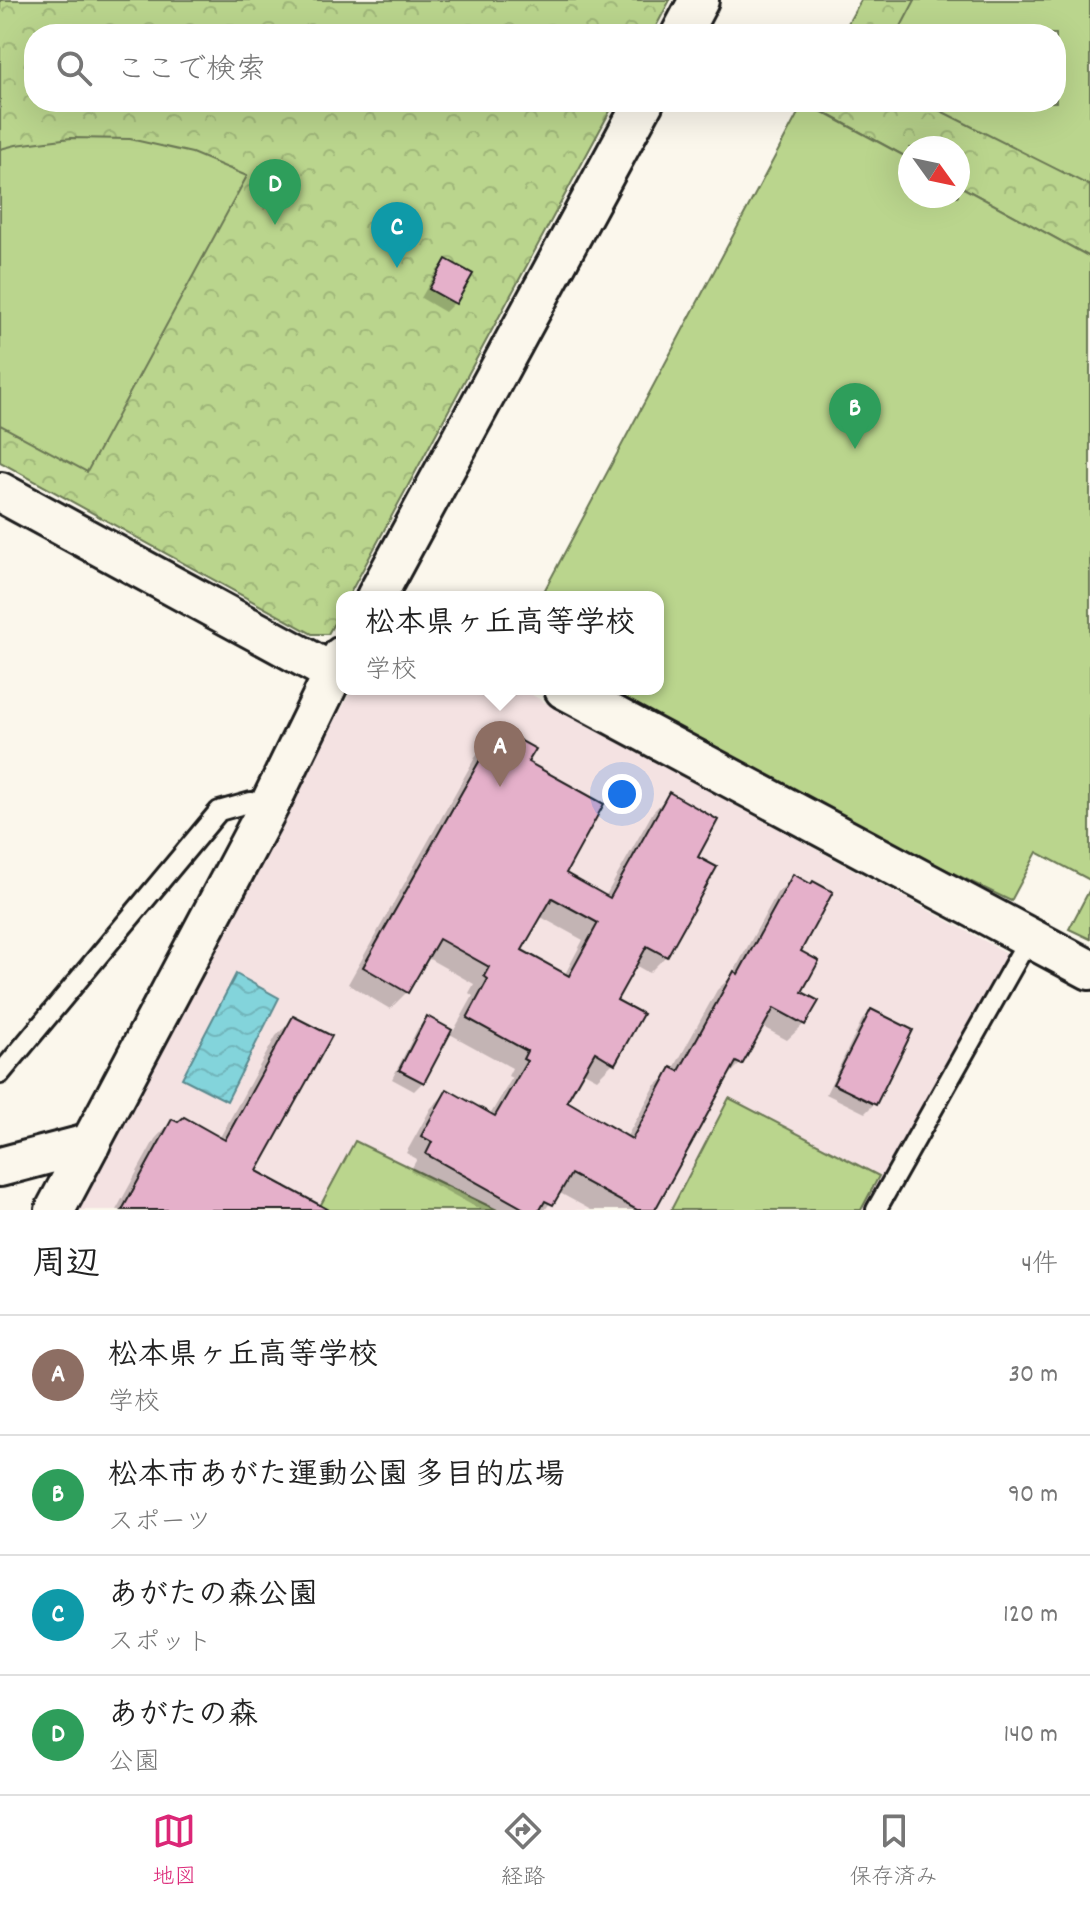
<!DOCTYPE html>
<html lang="ja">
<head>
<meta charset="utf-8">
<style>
  body { margin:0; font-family:Dekko,"Klee One",sans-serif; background:#f6f6f6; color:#222 }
  .compass { position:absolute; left:898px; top:136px; width:72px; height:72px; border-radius:50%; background:#fff; box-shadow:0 8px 32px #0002; rotate:123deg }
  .you { position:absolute; left:622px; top:794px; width:28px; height:28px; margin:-20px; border:6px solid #fff; border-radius:50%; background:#1a73e8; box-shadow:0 0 0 12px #1a73e833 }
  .badge { display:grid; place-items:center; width:52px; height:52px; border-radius:50%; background:#db2777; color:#fff; font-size:26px; font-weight:700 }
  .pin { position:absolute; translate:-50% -66px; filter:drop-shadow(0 2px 4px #0008) }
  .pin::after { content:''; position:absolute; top:42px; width:28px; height:24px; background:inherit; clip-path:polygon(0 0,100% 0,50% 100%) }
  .popup { position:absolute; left:336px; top:591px; width:328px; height:104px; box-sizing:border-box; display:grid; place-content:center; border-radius:16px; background:#fff; filter:drop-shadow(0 2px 6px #0005); font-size:26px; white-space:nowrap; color:#767676 }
  .popup b { font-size:30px; color:#222 }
  .popup::after { content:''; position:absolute; left:50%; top:100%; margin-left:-16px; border:16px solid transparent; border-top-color:#fff }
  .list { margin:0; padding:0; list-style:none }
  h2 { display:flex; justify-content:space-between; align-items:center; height:104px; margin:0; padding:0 32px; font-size:34px }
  h2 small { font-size:26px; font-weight:400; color:#767676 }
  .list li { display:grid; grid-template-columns:52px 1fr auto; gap:24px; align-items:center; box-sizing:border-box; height:120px; padding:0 32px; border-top:2px solid #e0e0e0 }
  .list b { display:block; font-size:30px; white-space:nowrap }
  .list p { margin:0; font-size:26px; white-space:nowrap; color:#767676 }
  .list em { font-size:26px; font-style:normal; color:#767676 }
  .icon { flex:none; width:44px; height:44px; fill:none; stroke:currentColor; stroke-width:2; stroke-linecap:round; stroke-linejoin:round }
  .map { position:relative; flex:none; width:1090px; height:1210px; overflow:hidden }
  .search { position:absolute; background:#fff; box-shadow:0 8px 32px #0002; left:24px; right:24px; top:24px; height:88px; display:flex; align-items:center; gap:20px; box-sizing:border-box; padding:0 28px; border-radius:32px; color:#767676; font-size:30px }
  .sheet { height:584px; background:#fff }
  nav { display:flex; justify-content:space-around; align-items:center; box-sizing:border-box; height:112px; border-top:2px solid #e0e0e0; background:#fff; font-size:22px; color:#767676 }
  nav a { display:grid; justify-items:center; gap:4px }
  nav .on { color:#db2777 }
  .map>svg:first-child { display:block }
  .built { fill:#f4e2e2 }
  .forest { fill:url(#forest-crowns); stroke:#6b7854; stroke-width:2 }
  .garden { fill:#bad58d; stroke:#6b7854; stroke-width:2 }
  .water { fill:url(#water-waves); stroke:#5a8a8f; stroke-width:2 }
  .shadow { fill:#0003; fill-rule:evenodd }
  .building { fill:#e5b0ca; stroke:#1c1c1c; stroke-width:2; fill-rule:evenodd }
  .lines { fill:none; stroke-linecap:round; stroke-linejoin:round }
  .service-casing { stroke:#1c1c1c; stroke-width:24 }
  .minor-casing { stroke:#1c1c1c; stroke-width:44 }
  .service { stroke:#fbf7ec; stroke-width:18 }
  .minor { stroke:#fbf7ec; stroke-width:38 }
</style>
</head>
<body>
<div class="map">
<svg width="1090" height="1210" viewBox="0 0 1090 1210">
  <defs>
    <pattern id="forest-crowns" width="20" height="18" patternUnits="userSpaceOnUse" patternTransform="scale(2)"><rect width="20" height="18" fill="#bad58d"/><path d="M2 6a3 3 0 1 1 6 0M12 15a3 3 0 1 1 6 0" fill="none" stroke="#9fb679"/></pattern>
    <pattern id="water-waves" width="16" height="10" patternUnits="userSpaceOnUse" patternTransform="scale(2)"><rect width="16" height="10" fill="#83d4db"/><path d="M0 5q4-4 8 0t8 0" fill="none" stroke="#71b5bb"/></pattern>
  </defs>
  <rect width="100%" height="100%" fill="#fbf7ec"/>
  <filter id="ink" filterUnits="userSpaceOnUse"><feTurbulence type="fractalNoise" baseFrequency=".0125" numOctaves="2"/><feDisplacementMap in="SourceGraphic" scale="16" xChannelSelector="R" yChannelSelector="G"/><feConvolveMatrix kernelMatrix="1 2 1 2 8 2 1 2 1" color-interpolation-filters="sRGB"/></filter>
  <g filter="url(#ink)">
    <path class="built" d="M352,689H521L1011,955L872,1210H71Z"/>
    <path class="forest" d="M0,0H670L652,34H34V102H615L348,597H342V609L328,634H312L0,462Z
      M861,0H1090V257L958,185V148H910V159L805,102H1056V34H842Z"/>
    <path class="garden" d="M915,0H1090V186L923,102H1056V34H897Z
      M804,102L910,159V196H958V185L1090,257V880L1037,852L1011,901L920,857L607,689H658V597H541Z
      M71,138L130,139L192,153L247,176L87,472L0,425V149L16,145Z
      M1090,889V939L1069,929Z
      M729,1098L879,1176L861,1210H671Z
      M355,1141L497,1210H318Z"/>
    <path class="water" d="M236,974L279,998L227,1101L182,1078Z"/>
    <path class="shadow" d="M446,261L454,303L445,312L421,298L437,270Z
      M498,730L526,763L563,874L605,897L653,812L669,795L695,858L666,956L649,973L635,965L614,1001V1062L597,1079L582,1071L564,1102L626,1138L655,1086L673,1070L717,990L731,977L777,893L794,877L799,992L804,1024L787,1040L761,1026L740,1064L723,1081L652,1210H591L558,1192L545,1210H481L410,1171L417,1159L406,1153L431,1108L447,1092L490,1115L512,1078L508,1076L512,1068L448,1033L423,1082L414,1091L392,1079L418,1028L427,1019L453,1032L473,996L469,993L474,984L426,957L407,992L390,1009L348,984L481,747ZM539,916L583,940L564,976L520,951Z
      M871,1011L874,1104L865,1113L826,1094L862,1020Z
      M294,1018L255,1172L315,1210H116L155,1139L172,1121L219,1139L276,1036Z"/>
    <path class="building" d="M446,259L473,274L456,304L429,289Z
      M498,728L536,749L528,762L604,804L566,873L610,898L669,792L718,820L698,857L717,867L667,957L647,946L617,1000L643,1014L615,1064L595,1052L567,1101L632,1139L671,1067L679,1071L734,971L738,974L793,874L811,884L813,881L833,892L801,951L819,961L802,992L819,1001L805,1025L774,1008L742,1065L736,1062L655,1210H637L571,1174L553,1205L545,1201L540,1210H526L426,1154L432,1142L421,1136L447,1089L495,1116L527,1061L523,1059L527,1051L467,1018L488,979L484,976L489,967L439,939L408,993L363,967ZM552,898L598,923L569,976L522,950Z
      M871,1009L913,1030L876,1105L833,1084Z
      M293,1016L332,1036L257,1171L329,1210H122L172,1119L178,1122L184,1117L225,1140Z
      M427,1016L452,1030L424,1083L399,1070Z"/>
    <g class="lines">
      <g class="service-casing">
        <path id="service" d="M0,1074L219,811L251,802L270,804
          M876,1210L1029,938"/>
      </g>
      <g class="minor-casing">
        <path id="minor" d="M681,34L699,0
          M0,492L333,673
          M376,597L644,102
          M564,689L1090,970
          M0,1167L91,1143
          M55,1210L270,804L342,656"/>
      </g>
      <use href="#service" class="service"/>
      <use href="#minor" class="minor"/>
    </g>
  </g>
</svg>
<svg class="compass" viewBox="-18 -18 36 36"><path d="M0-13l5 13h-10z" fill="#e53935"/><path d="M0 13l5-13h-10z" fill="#767676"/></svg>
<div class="you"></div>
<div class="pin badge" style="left:500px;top:787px;background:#8d6e63">A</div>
<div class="popup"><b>松本県ヶ丘高等学校</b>学校</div>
<div class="pin badge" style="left:855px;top:449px;background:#2e9e5b">B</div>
<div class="pin badge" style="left:397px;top:268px;background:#0f9aa8">C</div>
<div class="pin badge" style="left:275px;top:225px;background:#2e9e5b">D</div>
<div class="search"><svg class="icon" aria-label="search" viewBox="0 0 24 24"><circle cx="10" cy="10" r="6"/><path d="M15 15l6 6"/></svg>ここで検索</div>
</div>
<section class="sheet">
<h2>周辺<small>4件</small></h2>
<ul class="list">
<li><span class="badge" style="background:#8d6e63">A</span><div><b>松本県ヶ丘高等学校</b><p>学校</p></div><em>30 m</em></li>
<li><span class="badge" style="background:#2e9e5b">B</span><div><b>松本市あがた運動公園 多目的広場</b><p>スポーツ</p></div><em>90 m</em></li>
<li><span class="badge" style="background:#0f9aa8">C</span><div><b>あがたの森公園</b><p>スポット</p></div><em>120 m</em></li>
<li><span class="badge" style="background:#2e9e5b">D</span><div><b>あがたの森</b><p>公園</p></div><em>140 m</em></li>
</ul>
</section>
<nav>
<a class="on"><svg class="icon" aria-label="map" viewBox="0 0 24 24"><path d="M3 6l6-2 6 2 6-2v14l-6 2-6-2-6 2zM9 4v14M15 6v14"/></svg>地図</a>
<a><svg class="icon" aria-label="directions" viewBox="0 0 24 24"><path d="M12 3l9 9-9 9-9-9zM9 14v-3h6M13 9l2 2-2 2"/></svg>経路</a>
<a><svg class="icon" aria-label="saved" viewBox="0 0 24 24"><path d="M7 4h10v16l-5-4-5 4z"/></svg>保存済み</a>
</nav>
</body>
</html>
